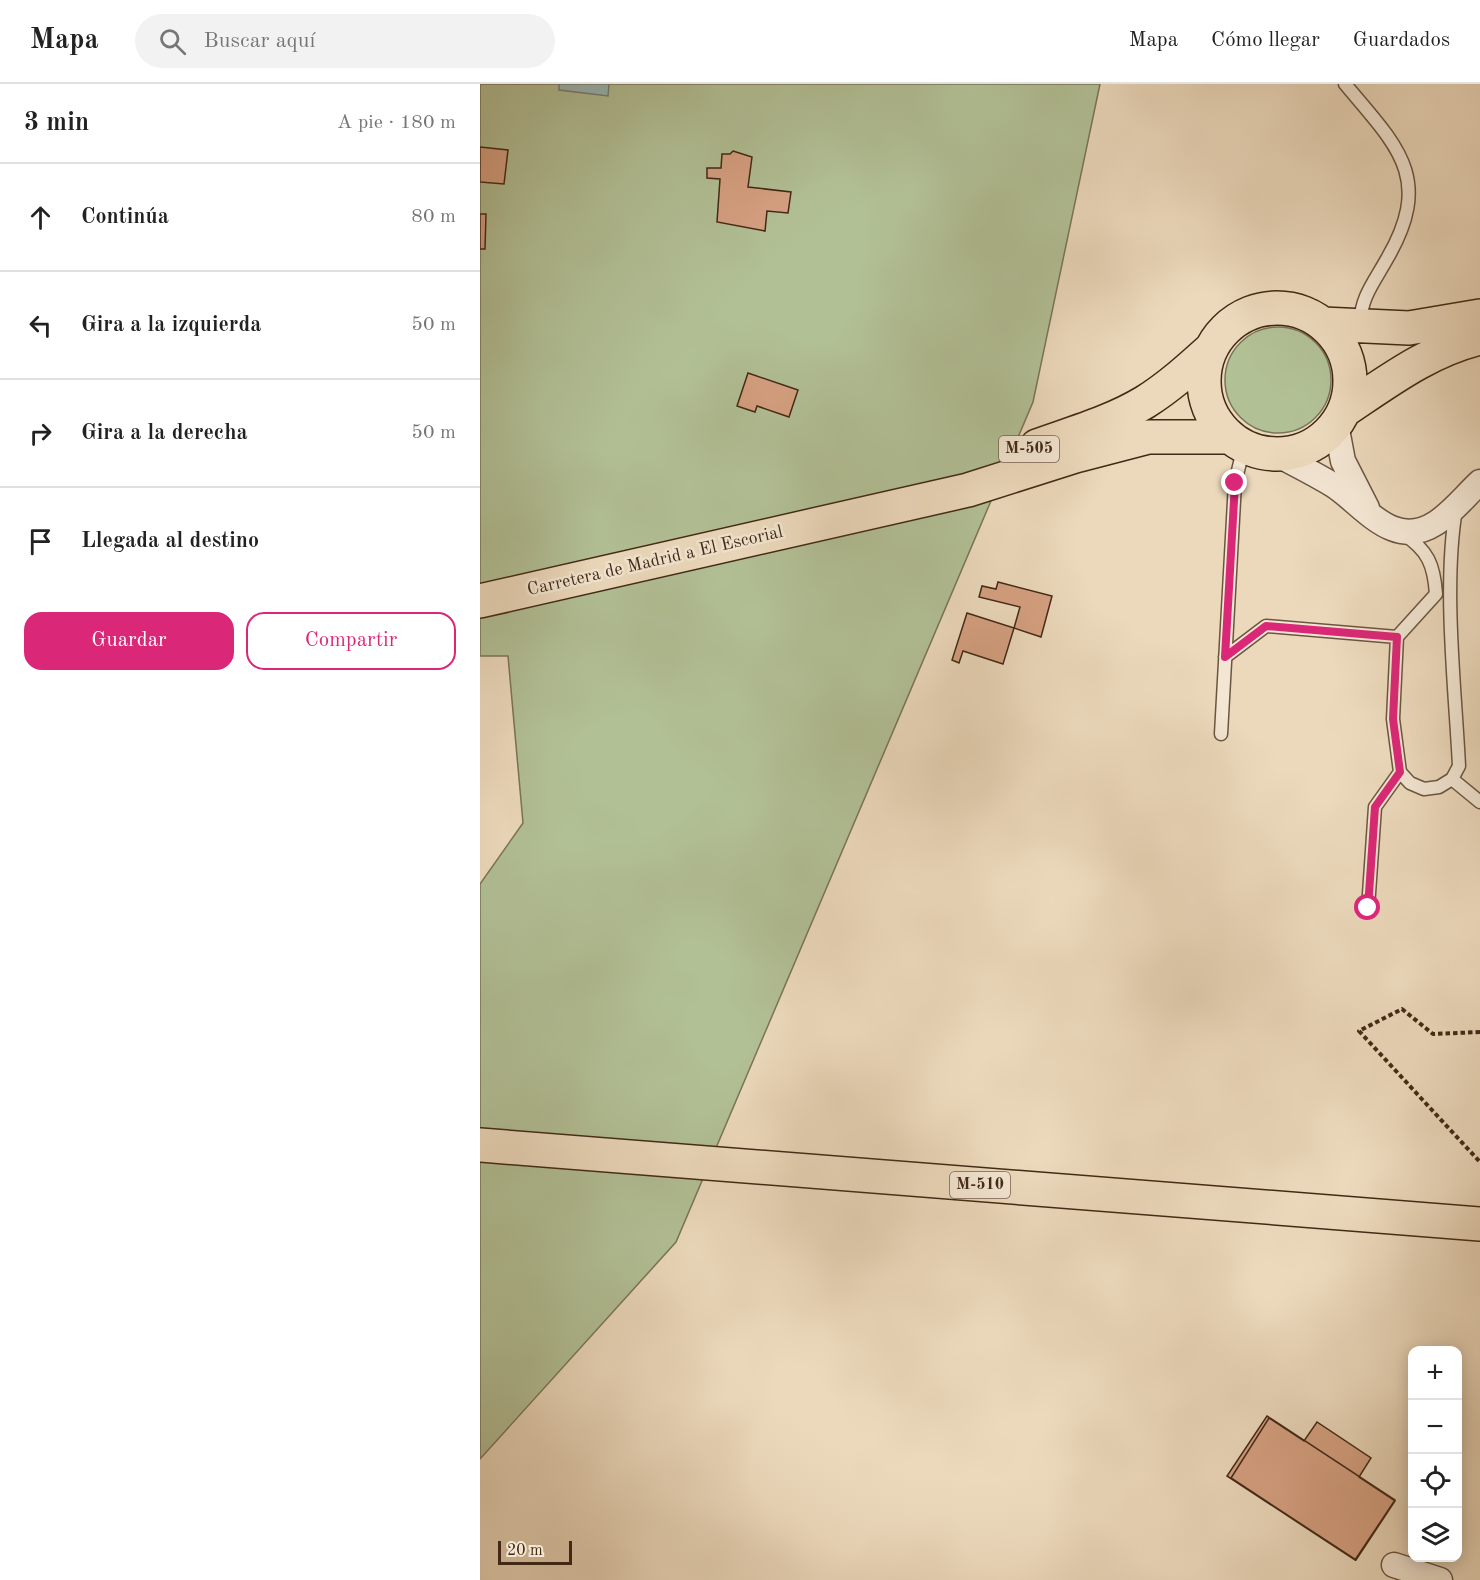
<!DOCTYPE html>
<html lang="es">
<head>
<meta charset="utf-8">
<style>
  body { margin:0; font-family:"Old Standard TT",serif; background:#f2f2f2; color:#222 }
  .controls { position:absolute; right:18px; bottom:18px; display:grid; overflow:hidden; border-radius:12px; box-shadow:0 3px 15px #0003 }
  .controls button { width:54px; height:54px; display:grid; place-items:center; padding:0; border:0; border-bottom:2px solid #e0e0e0; background:#fff; color:#222; font:30px sans-serif }
  .scale { position:absolute; left:18px; bottom:15px; width:74px; box-sizing:border-box; padding-left:6px; border:3px solid #422916; border-top:0; font-size:16px; line-height:21px; white-space:nowrap; color:#422916; -webkit-text-stroke:4px #f3e6d3; paint-order:stroke }
  .stop { position:absolute; width:18px; height:18px; margin:-14px; border:4px solid #db2777; border-radius:50%; background:#fff }
  .stop.end { background:#db2777; border-color:#fff; box-shadow:0 2px 6px #0008 }
  .list { margin:0; padding:0; list-style:none }
  h2 { display:flex; justify-content:space-between; align-items:center; height:78px; margin:0; padding:0 24px; font-size:26px }
  h2 small { font-size:20px; font-weight:400; color:#767676 }
  .list li { display:grid; grid-template-columns:39px 1fr auto; gap:18px; align-items:center; box-sizing:border-box; height:108px; padding:0 24px; border-top:2px solid #e0e0e0 }
  .list b { display:block; font-size:22px; white-space:nowrap }
  .list em { font-size:20px; font-style:normal; color:#767676 }
  .actions { display:flex; gap:12px; padding:18px 24px }
  .actions a { flex:1; padding:14px 0; border:2px solid #db2777; border-radius:18px; text-align:center; font-size:21px; color:#db2777 }
  .actions .main { background:#db2777; color:#fff }
  .icon { flex:none; width:33px; height:33px; fill:none; stroke:currentColor; stroke-width:2; stroke-linecap:round; stroke-linejoin:round }
  .map { position:relative; flex:none; width:1000px; height:1496px; overflow:hidden }
  header { display:flex; align-items:center; gap:36px; box-sizing:border-box; height:84px; padding:0 30px; background:#fff; border-bottom:2px solid #e0e0e0 }
  header strong { font-size:28px }
  nav { display:flex; gap:33px; margin-inline-start:auto; font-size:21px }
  .search { width:420px; height:54px; background:#f2f2f2; display:flex; align-items:center; gap:15px; box-sizing:border-box; padding:0 21px; border-radius:33px; color:#767676; font-size:22px }
  main { display:flex }
  aside { flex:1; background:#fff }
  .map>svg:first-child { display:block }
  .green { fill:#b2c096; stroke:#7a7456; stroke-width:1.5 }
  .water { fill:#99b9b6; stroke:#767f76; stroke-width:1.5 }
  .building { fill:#d6a182; stroke:#422916; stroke-width:1.5 }
  .lines { fill:none; stroke-linecap:round; stroke-linejoin:round }
  .lane-casing { stroke:#6c5540; stroke-width:15 }
  .street-casing { stroke:#6c5540; stroke-width:27 }
  .primary-casing { stroke:#422916; stroke-width:36 }
  .highway-casing { stroke:#422916; stroke-width:36 }
  .path { stroke:#422916; stroke-width:4; stroke-dasharray:4.5 3; stroke-linecap:butt }
  .lane { stroke:#f3e6d3; stroke-width:12 }
  .street { stroke:#f3e6d3; stroke-width:24 }
  .primary { stroke:#ecd9bc; stroke-width:33 }
  .highway { stroke:#ecd9bc; stroke-width:33 }
  .route { stroke:#db2777; stroke-width:8 }
  .labels { text-anchor:middle; dominant-baseline:central; stroke-width:5; stroke-linejoin:round; paint-order:stroke }
  .shield { fill:#f3e6d3; stroke:#77624f; stroke-width:1.5 }
  .shield-label { font-size:16px; font-weight:bold; fill:#422916 }
  .street-label { font-size:18px; fill:#422916; stroke:#f3e6d3 }
</style>
</head>
<body>
<header>
<strong>Mapa</strong>
<div class="search"><svg class="icon" aria-label="search" viewBox="0 0 24 24"><circle cx="10" cy="10" r="6"/><path d="M15 15l6 6"/></svg>Buscar aquí</div>
<nav><a>Mapa</a><a>Cómo llegar</a><a>Guardados</a></nav>
</header>
<main>
<aside>
<h2>3 min<small>A pie · 180 m</small></h2>
<ul class="list">
<li><svg class="icon" aria-label="ahead" viewBox="0 0 24 24"><path d="M12 20V5M6 11l6-6 6 6"/></svg><div><b>Continúa</b></div><em>80 m</em></li>
<li><svg class="icon" aria-label="left" viewBox="0 0 24 24"><path d="M17 20v-9H6M10 6l-5 5 5 5"/></svg><div><b>Gira a la izquierda</b></div><em>50 m</em></li>
<li><svg class="icon" aria-label="right" viewBox="0 0 24 24"><path d="M7 20v-9h11M14 6l5 5-5 5"/></svg><div><b>Gira a la derecha</b></div><em>50 m</em></li>
<li><svg class="icon" aria-label="arrive" viewBox="0 0 24 24"><path d="M6 21V4h12l-3 4 3 4H6"/></svg><div><b>Llegada al destino</b></div></li>
</ul>
<div class="actions"><a class="main">Guardar</a><a>Compartir</a></div>
</aside>
<div class="map">
<svg width="1000" height="1496" viewBox="0 0 1000 1496">
  <rect width="100%" height="100%" fill="#ecd9bc"/>
  <filter id="stains"><feTurbulence type="fractalNoise" baseFrequency=".00333" numOctaves="4"/><feColorMatrix values="0 0 0 0 .2 0 0 0 0 .09 0 0 0 0 .02 0 0 0 .5 -.17"/></filter>
  <radialGradient id="worn" r=".72"><stop offset=".6" stop-color="#630" stop-opacity="0"/><stop offset="1" stop-color="#630" stop-opacity=".3"/></radialGradient>
  <path class="green" d="M0,0H620L553,318L196,1158L0,1375V800L43,739L28,572H0Z
    M745 296a53 53 0 1 1 106 0a53 53 0 1 1-106 0Z"/>
  <path class="water" d="M79,0H129L128,12L79,6Z"/>
  <path class="building" d="M0,63L28,66L24,100L0,98Z
    M253,67L272,73L268,103L311,108L308,129L287,127L285,147L237,138L240,95L227,94V84H241L242,70H250Z
    M0,130H6L5,165H0Z
    M268,289L318,306L309,333L277,322L275,328L257,322Z
    M518,498L572,512L561,553L534,544L540,523L499,513L502,502L516,505Z
    M487,529L534,544L523,580L483,567L479,579L472,576Z
    M787,1332L915,1416L875,1476L747,1392Z
    M789,1334L824,1357L837,1338L891,1374L879,1393L915,1417L876,1476L751,1394Z"/>
  <g class="lines">
    <g class="lane-casing">
      <path id="lane" d="M865,0C916,61 954,93 908,173C895,197 881,212 880,240
        M923,450C948,466 954,481 956,510L917,553L913,635L920,688L930,699L944,705L959,703L972,695L979,682C975,602 963,503 976,425
        M745,573L786,542L917,553
        M741,650L755,399L764,362
        M972,695L1000,718
        M888,824L895,723L920,688"/>
    </g>
    <g class="street-casing">
      <path id="street" d="M856,340L863,377L887,424
        M796,370C815,380 835,390 853,401C884,421 913,467 956,439C972,429 986,411 1000,398
        M914,1481L960,1496"/>
    </g>
    <g class="primary-casing">
      <path id="primary" d="M0,1061L1000,1140"/>
    </g>
    <g class="highway-casing">
      <path id="highway" d="M724 297a73 73 0 1 1 146 0a73 73 0 1 1-146 0Z
        M843,240L929,244L1000,232
        M865,326C907,298 949,266 1000,254
        M557,362C593,349 632,338 665,318C689,303 710,284 731,265
        M0,517L488,406L595,372L668,353H749"/>
    </g>
    <path class="path" d="M1000,948L953,950L922,925L879,947L1000,1078"/>
    <use href="#lane" class="lane"/>
    <use href="#street" class="street"/>
    <use href="#primary" class="primary"/>
    <use href="#highway" class="highway"/>
  </g>
  <g class="lines">
    <path class="route" d="M755,399L745,573L786,542L917,553L913,635L920,688L895,723L888,824"/>
  </g>
  <g class="labels">
    <g class="shield">
      <rect x="519" y="352" width="60" height="26" rx="4.5"/>
      <rect x="470" y="1088" width="60" height="26" rx="4.5"/>
    </g>
    <g class="shield-label">
      <text x="549" y="365">M-505</text>
      <text x="500" y="1101">M-510</text>
    </g>
    <g class="street-label">
      <text transform="translate(175 477) rotate(-13)">Carretera de Madrid a El Escorial</text>
    </g>
  </g>
  <rect width="100%" height="100%" filter="url(#stains)"/>
  <rect width="100%" height="100%" fill="url(#worn)"/>
</svg>
<div class="controls">
<button>+</button>
<button>−</button>
<button><svg class="icon" aria-label="locate" viewBox="0 0 24 24"><circle cx="12" cy="12" r="6"/><path d="M12 2v4M12 18v4M2 12h4M18 12h4"/></svg></button>
<button><svg class="icon" aria-label="layers" viewBox="0 0 24 24"><path d="M12 4l9 5-9 5-9-5zM3 14l9 5 9-5"/></svg></button>
</div>
<div class="scale">20 m</div>
<div class="stop" style="left:888px;top:824px"></div>
<div class="stop end" style="left:755px;top:399px"></div>
</div>
</main>
</body>
</html>
